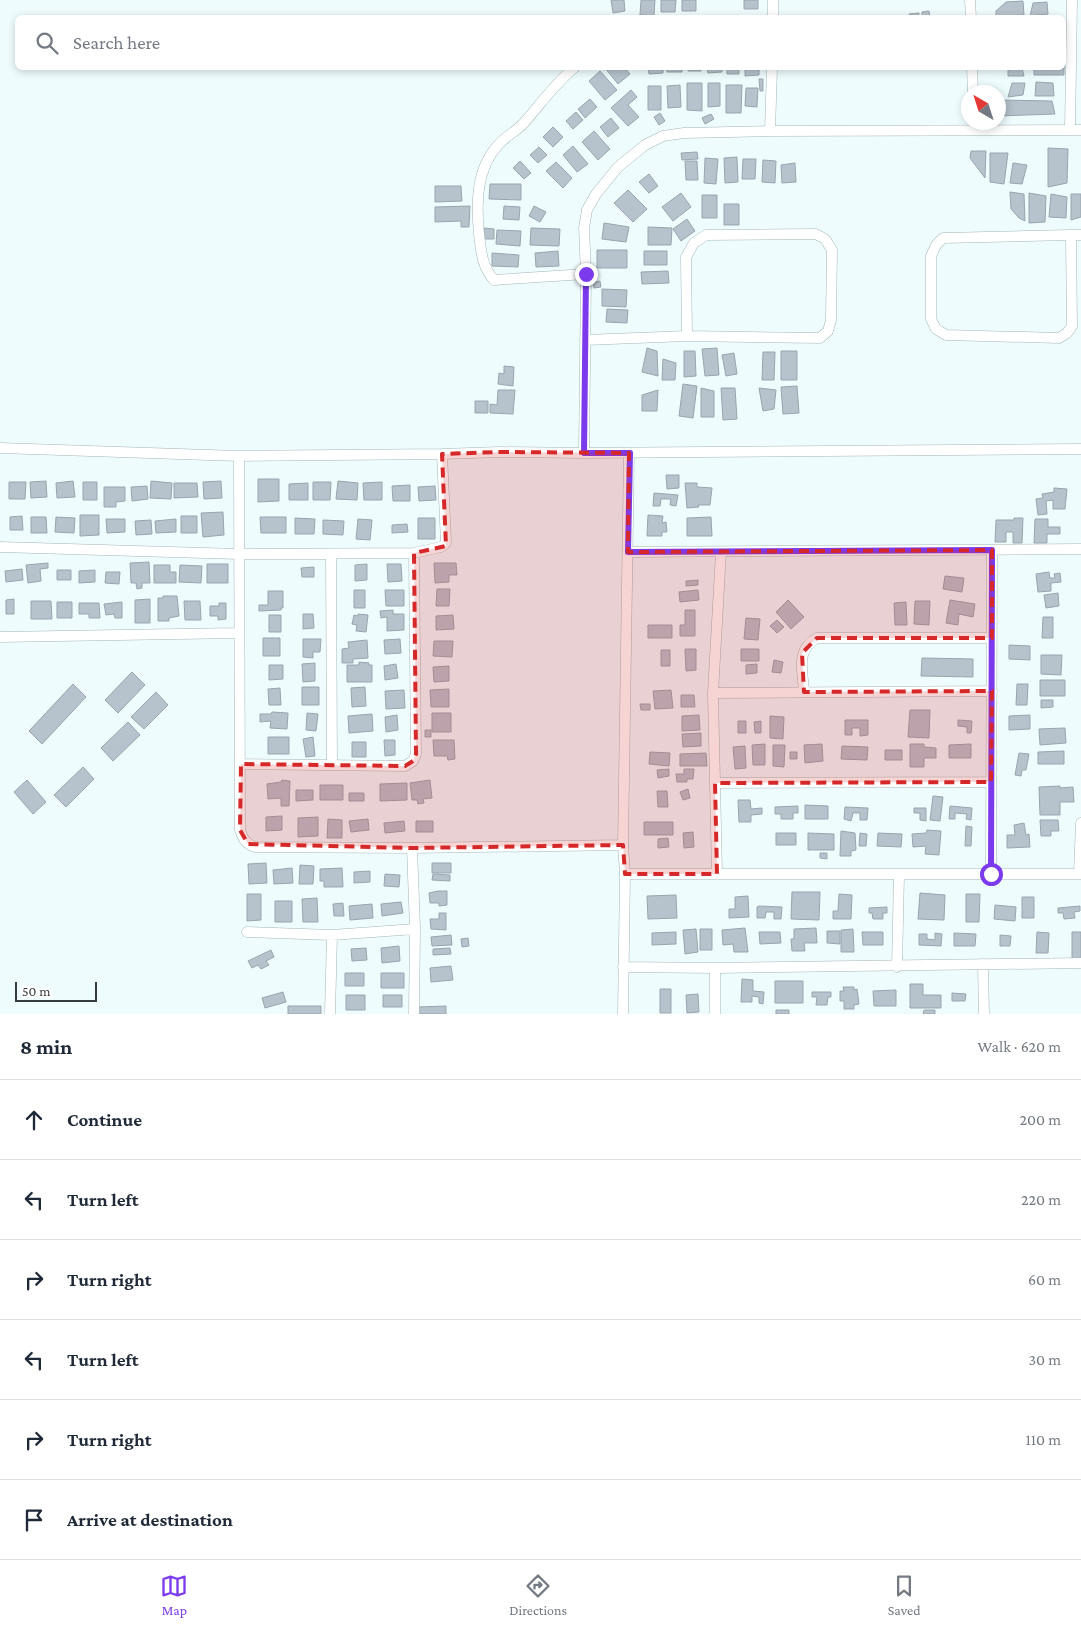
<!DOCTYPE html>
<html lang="en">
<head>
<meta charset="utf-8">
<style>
  body { margin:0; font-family:"Crimson Pro",serif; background:#f6f6f7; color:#1f2937 }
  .compass { position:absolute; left:961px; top:85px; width:45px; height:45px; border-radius:50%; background:#fff; box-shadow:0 2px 8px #0003; rotate:321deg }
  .scale { position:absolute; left:15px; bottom:12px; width:82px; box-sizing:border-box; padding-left:5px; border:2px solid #363c3d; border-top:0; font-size:14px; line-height:18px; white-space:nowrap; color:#363c3d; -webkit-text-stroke:4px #fff; paint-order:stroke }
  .stop { position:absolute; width:15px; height:15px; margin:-11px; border:4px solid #7c3aed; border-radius:50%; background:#fff }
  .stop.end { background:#7c3aed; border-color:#fff; box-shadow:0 1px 5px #0008 }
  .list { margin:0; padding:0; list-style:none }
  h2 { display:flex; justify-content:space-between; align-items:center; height:65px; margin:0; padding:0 20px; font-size:21px }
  h2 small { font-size:16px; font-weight:400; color:#747a83 }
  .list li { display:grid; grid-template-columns:32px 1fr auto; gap:15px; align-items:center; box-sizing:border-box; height:80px; padding:0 20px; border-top:1px solid #e0e1e3 }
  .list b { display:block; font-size:19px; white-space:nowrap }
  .list em { font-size:16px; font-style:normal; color:#747a83 }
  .icon { flex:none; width:28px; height:28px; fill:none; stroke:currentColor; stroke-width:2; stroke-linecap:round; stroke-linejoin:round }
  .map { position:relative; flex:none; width:1081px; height:1014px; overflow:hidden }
  .search { position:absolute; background:#fff; box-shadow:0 2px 8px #0003; left:15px; right:15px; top:15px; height:55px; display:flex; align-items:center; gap:12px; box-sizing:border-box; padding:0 18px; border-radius:8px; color:#747a83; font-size:19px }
  .sheet { height:545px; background:#fff }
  nav { display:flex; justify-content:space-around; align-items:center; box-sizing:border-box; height:70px; border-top:1px solid #e0e1e3; background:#fff; font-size:14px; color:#747a83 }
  nav a { display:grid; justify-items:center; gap:2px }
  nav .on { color:#7c3aed }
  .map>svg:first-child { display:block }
  .building { fill:#b6c2cc; stroke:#99a5ae }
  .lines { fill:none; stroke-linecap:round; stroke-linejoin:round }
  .street-casing { stroke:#a5b6b8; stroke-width:11 }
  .street { stroke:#fff; stroke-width:10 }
  .route { stroke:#7c3aed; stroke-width:6 }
  .marked { fill:#d62828; fill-opacity:0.2; stroke:#d62828; stroke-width:4; stroke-dasharray:10 6; stroke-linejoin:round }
</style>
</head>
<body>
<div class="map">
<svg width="1081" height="1014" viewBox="0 0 1081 1014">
  <rect width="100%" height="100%" fill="#eefcfe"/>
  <path class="building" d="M611,0H624L625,11L613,13Z
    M641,0H655L654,16L640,15Z
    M661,0H676L675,12H661Z
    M682,0H696V11H682Z
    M744,0H758V9H744Z
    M1023,1L1024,15L996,18V11L1006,2Z
    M1047,2L1048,14L1030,16L1033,3Z
    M929,11L930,18H922V12Z
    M919,13V18H909V14Z
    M1064,61V75H1034V68H1064Z
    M605,68H625L630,74L618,84Z
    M648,68H663V73L649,74Z
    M667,68H682V72H667Z
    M688,68H701V71H688Z
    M707,68H722V72L708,73Z
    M727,68H739V74H727Z
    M745,68H759V75L745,76Z
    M1008,68H1022L1024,76H1008Z
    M600,71L617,90L605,100L589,81Z
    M759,79H763V91H760Z
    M1036,82L1053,83L1054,96H1035Z
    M687,83H702V111L687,110Z
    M708,83H720V106L708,107Z
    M1012,83H1025L1023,95L1008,97Z
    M680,85L681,107L668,108L667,86Z
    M726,85H742L741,113H726Z
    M648,86H661V110H648Z
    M746,88H758L757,107L745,106Z
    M631,90L637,97L628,105L639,117L628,126L611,108Z
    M590,99L597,107L585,118L578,109Z
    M998,100L1052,101L1055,114L998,116Z
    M576,112L583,120L573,129L566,121Z
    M660,113L665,121L659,125L654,117Z
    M711,114L714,119L705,124L702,118Z
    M611,118L619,128L608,137L600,127Z
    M553,127L563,137L553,147L543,137Z
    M594,131L610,149L598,160L582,142Z
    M573,146L588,164L577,172L563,155Z
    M539,147L547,155L538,163L530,155Z
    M1048,148L1068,149L1067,183L1048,187Z
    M971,151H986L985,178L970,158Z
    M697,152L698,159L682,160L681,153Z
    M990,153H1008L1004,184L990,182Z
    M737,157L738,182L725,183L724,158Z
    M705,158L718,159L716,184L704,183Z
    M743,159H756L755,179H742Z
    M763,160L776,161L775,183L762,182Z
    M520,161L531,173L524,179L513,168Z
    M685,161H697L698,180H686Z
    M556,162L572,178L563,188L546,171Z
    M795,163L796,182L782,183L781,165Z
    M1013,163L1027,165L1022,184L1010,183Z
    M649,174L658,186L649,193L639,182Z
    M490,184H521V200L489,199Z
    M435,186H461L462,201L435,202Z
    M628,190L647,209L633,222L614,203Z
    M1010,192L1024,194L1025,221L1019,218L1011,209Z
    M681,193L691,207L673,221L662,207Z
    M1029,193L1046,196L1045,222L1029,223Z
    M1051,194L1067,197L1066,218L1049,217Z
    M1071,194H1081V217L1071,220Z
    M702,195H717V218H702Z
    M724,204H739V225H724Z
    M470,206L469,227H461V221L435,222V207Z
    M504,206L520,207L519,220L503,219Z
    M534,206L546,212L540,222L529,216Z
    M687,219L695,231L681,241L673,229Z
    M604,223L629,227L626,242L602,239Z
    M648,227L672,228L671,245H648Z
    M484,228L494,229V239H483Z
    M531,228L560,229L559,246L530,245Z
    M497,230L521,231L520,246L496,244Z
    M597,250H627V268H597Z
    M558,251L559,266L536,267L535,253Z
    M644,251H667V265H644Z
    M492,253L519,255L518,267L492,266Z
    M668,271L669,283L642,284L641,272Z
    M600,281L601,287L594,288L593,283Z
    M602,289L627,290L626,307L602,306Z
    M607,309L628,310L627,323L606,322Z
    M647,348L657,351L658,376L642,372Z
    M717,348L719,375L705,376L702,349Z
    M684,351H695L696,376L684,377Z
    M781,351H797V380H781Z
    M763,352H775L774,380H762Z
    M734,353L737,374L726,376L722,355Z
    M663,359L676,363L675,380H662Z
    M504,366L514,367L513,386L498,384L499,373L504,374Z
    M683,384L697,386L693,418L679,416Z
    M797,386L799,413L783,414L781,387Z
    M701,388L714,391V417H701Z
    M721,388H735L737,419L723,420Z
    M759,388L776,390L774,409L763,411Z
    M498,390H515L513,414L490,413V404L497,405Z
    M658,390L657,411H642V395Z
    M475,401H488V413H475Z
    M666,475H679V488L667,489Z
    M258,479H279V501L258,502Z
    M46,481L47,497L31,498L30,482Z
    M73,481L75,497L57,498L56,483Z
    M151,481L172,483L171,499L150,498Z
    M221,481L222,498L204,499L203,482Z
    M338,481L358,483L357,500L336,499Z
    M9,482H26L25,499H9Z
    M83,482H97V500H83Z
    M313,482H331L330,500H313Z
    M382,482V500H364L363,483Z
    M174,483H197L198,497L174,498Z
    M308,483V500H289V484Z
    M685,483H697V487L712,488L710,505H698L699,507L687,508Z
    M410,485V501H393L392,486Z
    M147,486L148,499L132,501L131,487Z
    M435,486L436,500L419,501L418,487Z
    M104,487H125V501L116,502V507H104Z
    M1054,488L1067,489L1065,509H1053V500L1046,501L1047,514L1038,515L1036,499L1043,498L1042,494L1054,492Z
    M654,493L678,495L676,506L670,505L671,499H661L660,506H653Z
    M223,512L224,535L203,537L201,513Z
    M80,515H99V535L80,536Z
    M648,515L663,516L662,523L666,522L667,532H662V536H647Z
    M22,516L23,530H10V517Z
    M181,516H197V533H181Z
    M31,517H46L47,533H31Z
    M56,517L75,518L74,533L55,532Z
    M260,517H286V533H261Z
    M711,517L712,536H687V518Z
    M295,518L315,519L314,534H295Z
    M418,518H435V539H418Z
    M1014,518H1023L1022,543H1013V532H1006V542H995L996,520H1014Z
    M106,519H125V532L107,533Z
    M176,519V532L156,533L155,521Z
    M358,519L372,520L370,540L356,539Z
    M1035,519H1048V527H1060V534H1047V543H1034Z
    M151,520L152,534L136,535L135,521Z
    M323,520L344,521L343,535L323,534Z
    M407,524L408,532L392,533V525Z
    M149,562L150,583H142V588L137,589L136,583H131L130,563Z
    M48,563V568L40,569L41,581L28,583L26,565Z
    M434,563H456L457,575H449V582L435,583Z
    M207,564H228V583H207Z
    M367,564V580L355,581V565Z
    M387,564H401L402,581L388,582Z
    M154,565H170V572H176V583H154Z
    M180,565L202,566L201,583L179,582Z
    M314,567V577H302L301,568Z
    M22,569L23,580L6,582L5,571Z
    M57,570H71V580H57Z
    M95,570V582L79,583V571Z
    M106,572H120L119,584L105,583Z
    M1049,572L1050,578H1055L1054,574L1060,573L1061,582L1051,583V591L1038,592L1036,574Z
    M945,576L964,578L962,592L943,589Z
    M698,580V585L686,586V581Z
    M437,589H450L449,606H436Z
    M354,590H365V608H354Z
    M385,590H404V606H386Z
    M698,590L699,600L680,602L679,592Z
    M268,591H283V608H281V610L259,611V605H268Z
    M1058,593L1059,606L1046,608L1044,595Z
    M163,596H177L179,616L169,618V621H158V598H163Z
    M14,599V614H6V600Z
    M150,599V623H135V600Z
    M788,600L804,617L791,629L776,612Z
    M950,600L975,604L973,617L959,614L958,625L946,623Z
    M31,601H51L52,619H31Z
    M184,601H200L201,620H185Z
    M915,601H930L929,625L914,624Z
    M57,602H72V618H57Z
    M122,602V618H115L114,614L106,615L104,604Z
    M906,602L907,625H895L894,603Z
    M79,603H99L100,618H89V614H79Z
    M219,603H226V619L218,620V616H210V606H219Z
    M393,610V614H404V630L387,631V617L381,618L380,611Z
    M685,610H695V636H680V625H685Z
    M303,614H313L314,628L303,629Z
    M358,614L368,615L366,632L356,631L357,625L352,624L354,615L358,616Z
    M269,615H281V632H269Z
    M453,615L454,629L436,630V616Z
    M1043,617H1053V638H1042Z
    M746,618L760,619L758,640L744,639Z
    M777,620L784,627L777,633L770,626Z
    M648,625H672V638H648Z
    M263,638H280V656H263Z
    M303,639H321L320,652H313V658L303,657Z
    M400,639L401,653L385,654L384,640Z
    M367,640L368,658L353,659V663H342V649L349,648L348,642Z
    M434,641H453L452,657L433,656Z
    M1009,645L1030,646V660L1009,659Z
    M685,649H696V670L686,671Z
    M741,649H759V661H741Z
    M661,650H670V666H661Z
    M1041,655H1062L1061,675L1041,674Z
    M922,658L973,659V677L921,676Z
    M774,660L783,662L781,673L772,672Z
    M359,662L369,663L368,665H372V682H347V665H359Z
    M315,663V681L303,682L302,664Z
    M396,664L398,678L385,680L384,666Z
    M757,664V673L746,674V665Z
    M269,665H283V679L269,680Z
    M449,666V681L434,682L433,667Z
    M132,672L145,685L118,713L105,700Z
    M1040,680H1065V696H1040Z
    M73,684L86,697L42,744L29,731Z
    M1017,684H1028L1027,705H1016Z
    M302,687H319V705H302Z
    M365,687L366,706L352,707L351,688Z
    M280,688L281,705H269L268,689Z
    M449,689V707H431L430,690Z
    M404,690L405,708L386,709L385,691Z
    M671,690L673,708L655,709L653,691Z
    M156,692L168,705L144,729L131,717Z
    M681,695H694L695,707H681Z
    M1041,700H1053V707L1041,708Z
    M640,704H650V710H641Z
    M910,710H930L929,738L908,737Z
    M272,712L288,713L287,729L270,728L271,721L260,722V714H271Z
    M307,713L318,714L316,731L306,730Z
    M432,713H451V732H432Z
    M372,714L373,731L349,733L348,716Z
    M397,715L398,730L386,732L385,717Z
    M699,715L700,730L682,731V716Z
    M1030,715V729L1009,730V716Z
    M770,716L784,717L783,739L770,738Z
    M845,720H868V735L860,736V728H852V735H845Z
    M958,720L972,721L971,733H967V727L958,726Z
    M738,721H746V733H738Z
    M761,721V733H755L754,722Z
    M128,722L140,735L113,761L101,748Z
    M1065,728L1066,743L1040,745L1039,729Z
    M425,730H431V737H425Z
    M701,733V746L683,747L682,734Z
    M268,737H289V754H268Z
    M313,737L315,756L306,757L303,739Z
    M384,740H395V755L385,756Z
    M433,740H454L455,759L448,760L447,756H434Z
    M352,742H366V757H352Z
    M765,744V765H753L752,745Z
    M822,744L823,761L805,763L804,745Z
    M910,744H924V747L936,748V758H924V767H910Z
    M971,744V758H949V745Z
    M773,745H785L784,767L773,766Z
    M745,746L746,768L735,769L733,747Z
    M842,746L868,747L867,760L841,759Z
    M885,750H902V760H885Z
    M1064,751V764H1038V752Z
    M650,752L670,753L669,766L649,764Z
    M790,752H797V759H790Z
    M706,753L707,766H680V754Z
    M1019,753L1029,754L1026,770H1022L1021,776L1015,775Z
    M83,767L94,779L66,807L54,795Z
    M669,769V776L658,778L657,770Z
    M684,769H694L693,779H687V782H677L676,774H684Z
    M27,780L46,802L33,814L14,792Z
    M282,780L290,781L289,806H281V798L268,799L267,784L281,782Z
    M430,780L432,798L423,799L424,803L418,804L417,800H412L410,783Z
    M407,783V800L380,801V784Z
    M320,785H343V800H320Z
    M1060,786V788L1073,787L1074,802H1060V815H1040L1039,787Z
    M688,789L690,798L683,800L680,792Z
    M296,790H313V800L296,801Z
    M657,791H667L668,807H658Z
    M349,793H364V801H349Z
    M933,796L943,797L940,821L930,820Z
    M738,800H750L751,809L762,808V814L751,815V822H739Z
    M805,805L828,806V819H805Z
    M798,806V813H793V819H781V814H775V807Z
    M950,806L972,808L971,820L966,819L967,814L955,813V819H949Z
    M845,807L868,808L867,820H860V813H853L851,821L844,819Z
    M914,808H926V821L920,820V813H914Z
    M282,816V830L266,831V817Z
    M318,817V836L298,837V818Z
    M328,819L342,820V838H327Z
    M368,819L369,830L351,832L349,821Z
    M1040,820H1058L1059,831H1051V836H1041Z
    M404,821L405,831L385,833L384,823Z
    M416,821H433V832H416Z
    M644,822H673V835H644Z
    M1024,823L1026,835L1029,834L1030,847L1007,848V835H1015L1014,825Z
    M966,826L972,827L971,846H965Z
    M927,830L941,831L939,855L925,854L926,846L913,847L912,834L926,833Z
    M841,831L855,833L856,850L851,851V856H840Z
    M693,832L694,847L684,848L683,833Z
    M776,833H796V845H776Z
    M808,833L834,834V850H808Z
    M860,833L867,834L866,846H859Z
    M878,833L902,834L901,847L877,846Z
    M668,838L669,847L658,848V839Z
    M820,853H827V859L820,858Z
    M266,863L267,883L249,884L248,864Z
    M432,863H451V873H432Z
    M300,865L314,866L313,884H299Z
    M292,868L293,883L274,884L273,870Z
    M342,868L343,887H324V881H320V869Z
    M370,871V882L354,883V872Z
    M385,874L400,875L399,887L384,886Z
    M433,874L450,875V881L432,880Z
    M438,891H447V905L439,906V903H430L429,893Z
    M792,892H820L819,920L791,919Z
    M920,893L945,895L944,920L918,919Z
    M247,894H261V920L247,921Z
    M839,894L852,895L851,919H833V911H838Z
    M966,894H980L979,922H966Z
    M676,895L677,918L648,919L647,896Z
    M748,896L749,917L729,918V909H735V897Z
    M1022,897H1034V918H1022Z
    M317,898L318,922H303L302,899Z
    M275,901H292V922H275Z
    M401,902L403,913L382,916L381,904Z
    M343,903L344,916H334L333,904Z
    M372,904L373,918L350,920L349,906Z
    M995,905L1016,907L1015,921L994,919Z
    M759,906L782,907L781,919H774V912H766L765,918H757V907Z
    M1080,906V911L1074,912L1075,918L1064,919L1063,913H1058V908Z
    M887,907V913H883V919H873L872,913H869V908Z
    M439,913H446V930L431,929L430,919H439Z
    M745,928L748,952H734L733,944L723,945L722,930Z
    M816,928L817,943H804L805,951H792L791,939H794V929Z
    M696,929L698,952L685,954L683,930Z
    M700,929H712V950H700Z
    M853,929L854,952H841V930Z
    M827,931H840V944L827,943Z
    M676,932V944L652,945V933Z
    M759,932H780L781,943L760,944Z
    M862,932H883V945H863Z
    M1037,932L1049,933L1048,953H1036Z
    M1072,932H1081V960L1072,961Z
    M935,933L942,934L941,946L919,945V934H927V939L935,940Z
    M954,933L976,934L975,946H954Z
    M451,935L452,945L432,946L431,937Z
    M1000,935L1011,936L1010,946H1000Z
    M468,938L469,946L462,947L461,939Z
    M399,946L400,961L382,963L381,948Z
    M366,948L367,960L352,961L351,949Z
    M450,948L451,954L433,955V949Z
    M271,950L274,957L266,961L269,965L261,969L258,965L252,968L248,961Z
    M451,966L453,980L431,982L430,968Z
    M345,973H364V986H345Z
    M381,973H404V988H381Z
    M742,979L753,980V991L764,992L763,1004L759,1003V997L752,996V1002H741Z
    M775,981H803V1003H775Z
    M910,984H923V995H941V1008H910Z
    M843,987H854V990L857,989L859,1004L854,1005V1009H844V1001H840V991H844Z
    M660,989H671V1013H660Z
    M896,990V1006H874L873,991Z
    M283,992L286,1002L265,1008L262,998Z
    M812,992H831V997H828L827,1005H816L817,997H812Z
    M952,993L966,994L965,1001H952Z
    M698,994L699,1012L687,1013L686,995Z
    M346,995H365V1010H346Z
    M383,995H402V1007H383Z
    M288,1006H321V1014H288Z
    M446,1006V1014H418V1007Z
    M776,1010H789V1014H776Z
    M924,1010H935V1014H923Z"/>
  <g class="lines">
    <g class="street-casing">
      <path id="street" d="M773,0V18
        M970,0L971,18
        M574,68C554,84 540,105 523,124C515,132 506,136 499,144C476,168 476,203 479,234C481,251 482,267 494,280L586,274
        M972,68L973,92
        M1070,130L1072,0
        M770,131L772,68
        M1071,235L1072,326L1067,333L1059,338L946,335L936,329L931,319V256L936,245L943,238L1071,235H1081
        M585,340L687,336L820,338L828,331L831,320L832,250L825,239L816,234L706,235L694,243L686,257L687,336
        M0,448L239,456L442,454L499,452L584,453L1081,449
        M584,453L586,274L584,228L587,210L596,194L618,167L645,145L663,136L684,133L770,131L1081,130
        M239,456L240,830C243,839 246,844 255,847L412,848L623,845
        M0,547L239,554L414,553L441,547L444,545L446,542L442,454
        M628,552L1081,549
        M331,554L332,765
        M0,637L238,633
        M804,692C803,671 795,650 817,638H992
        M713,693L992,691
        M241,764L405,766L413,761L416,754L414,553
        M715,783L991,782
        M412,848L415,929L414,1014
        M625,874H1081
        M717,874L713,693L721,552
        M991,874L992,550
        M1079,874L1081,823
        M247,932L332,935L415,929
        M983,964L984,1014
        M623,967L715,968L1081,963
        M897,967L899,874
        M330,1014L332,935
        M623,1014L625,874L623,845L629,453
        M715,1014V968"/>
    </g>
    <use href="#street" class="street"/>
  </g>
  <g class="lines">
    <path class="route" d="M586,274L584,453H630L628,552L992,550L991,874"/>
  </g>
  <path class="marked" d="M499,452L629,453L628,552L992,550V638H817L802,653L804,692L992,691L991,782L715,783L717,874H625L623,845L412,848L248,844L240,830L241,764L405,766L413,761L416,754L414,553L446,546L442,454Z"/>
</svg>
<svg class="compass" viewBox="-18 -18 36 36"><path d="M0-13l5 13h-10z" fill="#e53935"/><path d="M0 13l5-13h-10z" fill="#747a83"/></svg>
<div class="scale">50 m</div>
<div class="stop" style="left:991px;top:874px"></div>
<div class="stop end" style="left:586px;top:274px"></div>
<div class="search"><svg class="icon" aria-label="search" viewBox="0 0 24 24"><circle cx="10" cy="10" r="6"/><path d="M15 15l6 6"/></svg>Search here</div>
</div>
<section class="sheet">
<h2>8 min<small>Walk · 620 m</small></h2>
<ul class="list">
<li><svg class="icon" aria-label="ahead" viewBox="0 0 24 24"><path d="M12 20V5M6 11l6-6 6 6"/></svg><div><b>Continue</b></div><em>200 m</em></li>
<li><svg class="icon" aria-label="left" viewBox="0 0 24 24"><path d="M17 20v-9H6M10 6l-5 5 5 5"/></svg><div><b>Turn left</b></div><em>220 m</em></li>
<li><svg class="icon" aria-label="right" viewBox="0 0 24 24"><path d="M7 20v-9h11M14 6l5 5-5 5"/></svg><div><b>Turn right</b></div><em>60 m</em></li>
<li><svg class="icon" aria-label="left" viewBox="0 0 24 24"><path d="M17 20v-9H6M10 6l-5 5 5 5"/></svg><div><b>Turn left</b></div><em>30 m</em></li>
<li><svg class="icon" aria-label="right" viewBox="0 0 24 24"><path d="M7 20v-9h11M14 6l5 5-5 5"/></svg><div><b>Turn right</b></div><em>110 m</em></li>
<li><svg class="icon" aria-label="arrive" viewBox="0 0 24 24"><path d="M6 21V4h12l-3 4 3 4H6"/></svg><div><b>Arrive at destination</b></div></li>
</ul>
</section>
<nav>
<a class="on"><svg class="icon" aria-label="map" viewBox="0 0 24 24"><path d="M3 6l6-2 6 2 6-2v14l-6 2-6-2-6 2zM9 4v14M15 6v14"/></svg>Map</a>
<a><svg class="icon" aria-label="directions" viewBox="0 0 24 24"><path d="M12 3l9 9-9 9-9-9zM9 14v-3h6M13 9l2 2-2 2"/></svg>Directions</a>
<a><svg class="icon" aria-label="saved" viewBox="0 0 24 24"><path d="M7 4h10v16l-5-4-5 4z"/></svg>Saved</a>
</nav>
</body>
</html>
